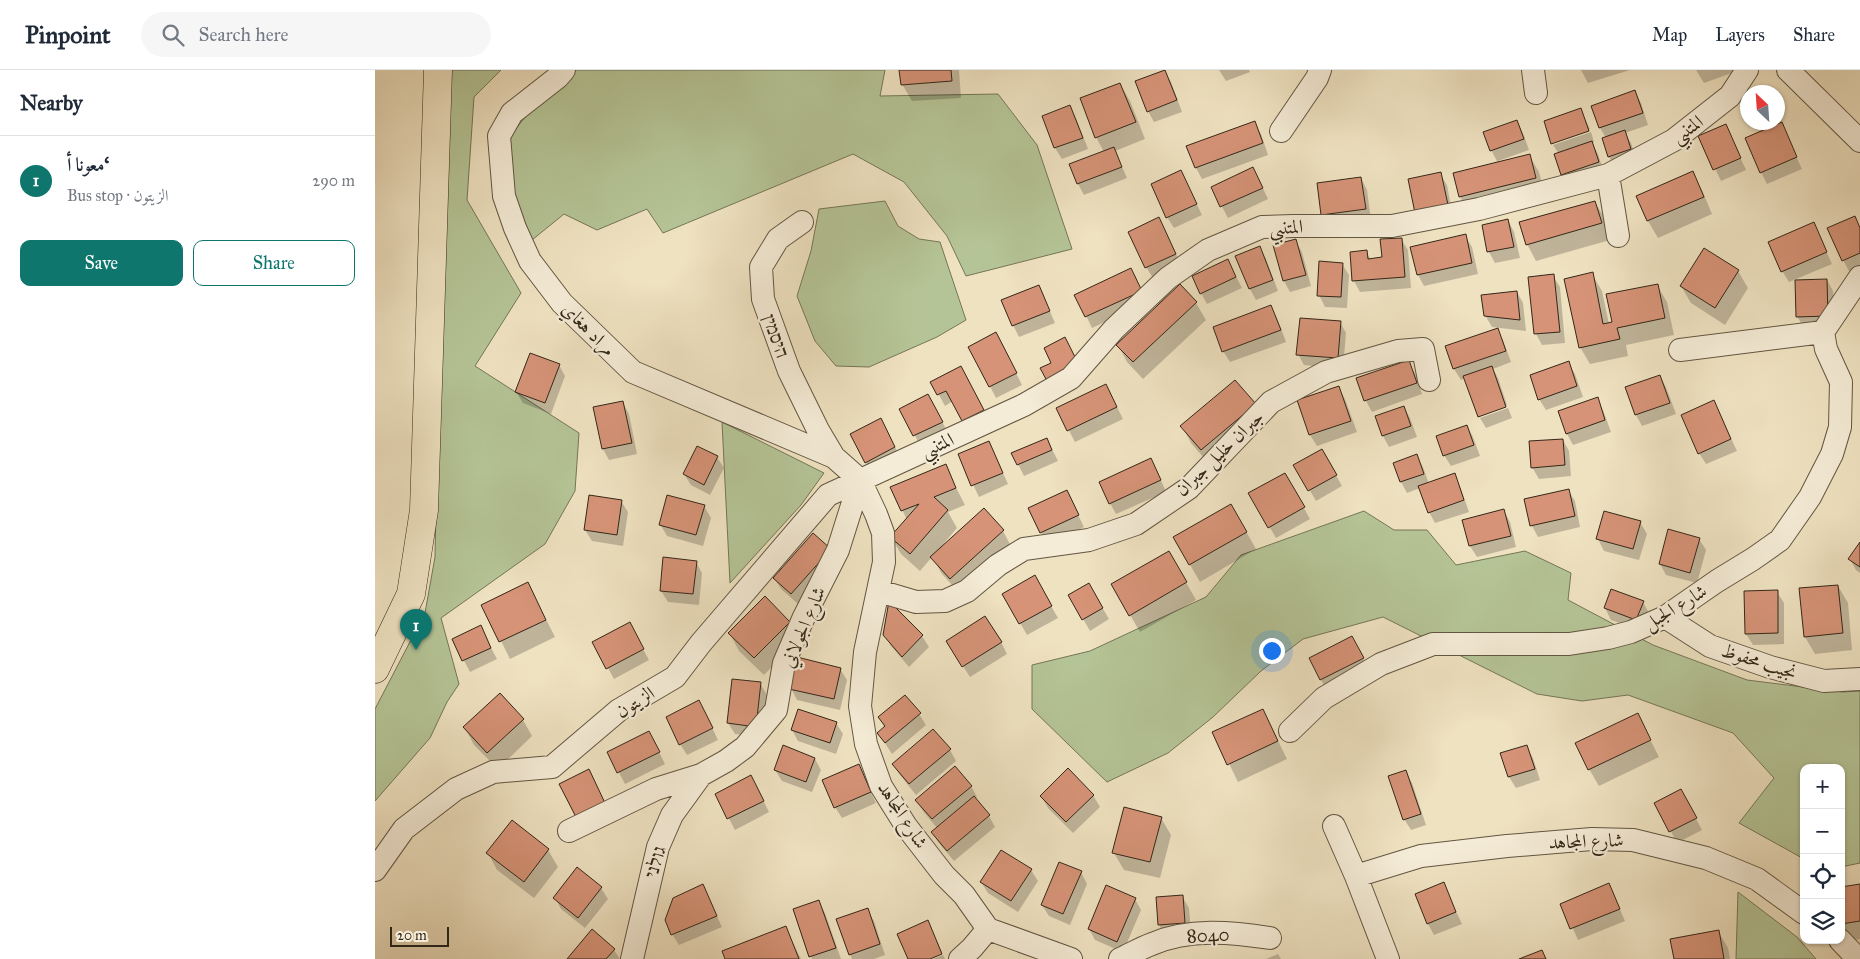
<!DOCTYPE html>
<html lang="en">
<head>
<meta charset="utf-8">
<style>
  body { margin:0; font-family:"IM FELL Great Primer",Amiri,"Frank Ruhl Libre",serif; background:#f6f6f7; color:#1f2937 }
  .controls { position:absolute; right:15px; bottom:15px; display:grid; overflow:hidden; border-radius:10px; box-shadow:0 1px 4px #0004 }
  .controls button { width:45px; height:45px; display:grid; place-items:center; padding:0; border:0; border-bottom:1px solid #e0e1e3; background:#fff; color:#1f2937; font:25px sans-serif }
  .compass { position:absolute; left:1365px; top:15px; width:45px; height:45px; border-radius:50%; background:#fff; box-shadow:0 1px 4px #0004; rotate:335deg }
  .scale { position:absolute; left:15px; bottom:12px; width:59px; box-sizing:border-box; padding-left:5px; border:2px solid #332718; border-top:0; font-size:14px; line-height:18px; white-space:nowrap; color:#332718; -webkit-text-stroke:4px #f5ecd7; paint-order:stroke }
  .you { position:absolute; left:896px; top:580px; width:18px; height:18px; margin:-12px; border:4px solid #fff; border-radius:50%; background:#1a73e8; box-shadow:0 0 0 8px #1a73e833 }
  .badge { display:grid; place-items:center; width:32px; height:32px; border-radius:50%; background:#0f766e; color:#fff; font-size:16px; font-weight:700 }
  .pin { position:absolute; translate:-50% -41px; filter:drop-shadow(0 1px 2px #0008) }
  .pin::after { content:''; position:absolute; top:26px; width:18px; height:15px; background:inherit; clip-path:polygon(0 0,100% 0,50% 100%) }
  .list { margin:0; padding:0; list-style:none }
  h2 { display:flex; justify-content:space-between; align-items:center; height:65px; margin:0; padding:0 20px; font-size:21px }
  h2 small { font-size:16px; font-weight:400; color:#747a83 }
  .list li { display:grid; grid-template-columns:32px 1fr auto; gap:15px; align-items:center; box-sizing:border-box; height:90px; padding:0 20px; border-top:1px solid #e0e1e3 }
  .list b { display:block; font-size:19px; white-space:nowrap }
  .list p { margin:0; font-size:16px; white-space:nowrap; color:#747a83 }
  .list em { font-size:16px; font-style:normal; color:#747a83 }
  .actions { display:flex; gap:10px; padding:15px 20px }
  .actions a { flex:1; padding:11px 0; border:1px solid #0f766e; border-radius:10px; text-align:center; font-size:18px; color:#0f766e }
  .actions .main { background:#0f766e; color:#fff }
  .icon { flex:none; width:28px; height:28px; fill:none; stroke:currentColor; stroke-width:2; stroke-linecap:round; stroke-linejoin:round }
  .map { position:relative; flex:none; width:1485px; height:889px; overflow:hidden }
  header { display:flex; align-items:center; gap:30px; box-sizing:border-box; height:70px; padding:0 25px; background:#fff; border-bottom:1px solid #e0e1e3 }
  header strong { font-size:24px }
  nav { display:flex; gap:28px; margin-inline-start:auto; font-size:18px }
  .search { width:350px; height:45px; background:#f6f6f7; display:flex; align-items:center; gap:12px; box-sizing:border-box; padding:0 18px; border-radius:28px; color:#747a83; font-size:19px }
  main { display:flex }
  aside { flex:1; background:#fff }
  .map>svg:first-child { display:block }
  .green { fill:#b5c496; stroke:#747657 }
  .shadow { fill:#0003 }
  .building { fill:#d69377; stroke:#332718 }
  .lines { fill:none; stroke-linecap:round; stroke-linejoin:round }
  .minor-casing { stroke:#625642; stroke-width:24 }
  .major-casing { stroke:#332718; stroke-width:29 }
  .minor { stroke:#f5ecd7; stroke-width:22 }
  .major { stroke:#efe2c1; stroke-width:28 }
  .labels { text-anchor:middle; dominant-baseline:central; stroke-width:4.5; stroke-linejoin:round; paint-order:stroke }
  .street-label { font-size:19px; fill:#332718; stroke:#f5ecd7 }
</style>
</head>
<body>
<header>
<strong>Pinpoint</strong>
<div class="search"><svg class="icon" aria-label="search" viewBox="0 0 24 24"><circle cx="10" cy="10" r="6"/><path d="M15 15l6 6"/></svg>Search here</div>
<nav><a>Map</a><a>Layers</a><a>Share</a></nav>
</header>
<main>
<aside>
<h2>Nearby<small></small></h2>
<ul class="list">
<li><span class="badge">1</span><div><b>معونا أ‘</b><p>Bus stop · الزيتون</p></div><em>290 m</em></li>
</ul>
<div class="actions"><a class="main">Save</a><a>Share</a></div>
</aside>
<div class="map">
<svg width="1485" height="889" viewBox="0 0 1485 889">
  <rect width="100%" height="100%" fill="#efe2c1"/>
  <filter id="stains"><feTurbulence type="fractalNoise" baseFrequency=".004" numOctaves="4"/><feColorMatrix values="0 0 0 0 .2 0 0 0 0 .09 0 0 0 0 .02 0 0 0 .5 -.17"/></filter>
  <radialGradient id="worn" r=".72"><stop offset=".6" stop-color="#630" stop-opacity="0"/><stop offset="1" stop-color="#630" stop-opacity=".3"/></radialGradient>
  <path class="green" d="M70,0H126L99,27L92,130L146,223L100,296L204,363L200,421L170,474L66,548L84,614L72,632L55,668L0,731V639L50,543L60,487Z
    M188,0H510L505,26L623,24L662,75L697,179L591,206L572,166L529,112L478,84L288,163L272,139L222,160L189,144L157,170L138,128L127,76Z
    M510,131L523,156L544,169L565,172L591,250L562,267L494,297L461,296L440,271L422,226L436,181L444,139Z
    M347,352L449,403L426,435L355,513Z
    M989,441L1019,460H1052L1081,495L1150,481L1196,503L1193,530L1278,575L1372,610L1468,622L1485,621V793L1466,797V698H1429V789L1364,753L1399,708L1358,663L1253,625L1207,631L1162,624L1008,547L928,569L886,601L838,647L793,683L732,712L657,639V595L715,581L831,527L866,485Z
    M1363,822L1422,867L1441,889H1361Z"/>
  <path class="shadow" d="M526,0H584L586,28L537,31L527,14Z
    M844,0H874L875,2L851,11Z
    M1206,0H1255L1213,13Z
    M1321,0H1365L1329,13Z
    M789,1L796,12L807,42L779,52L773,41Z
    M745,14L755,31L770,69L740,81L752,108L709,125L703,114L729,82L721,67Z
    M1260,22L1266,33L1273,55L1250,63L1256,73L1262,91L1241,98L1234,87L1228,69L1231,68L1225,58L1218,37Z
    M695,36L701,48L713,79L687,89L680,78L668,47Z
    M1205,39L1215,59L1178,72V74L1170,51Z
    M1142,51L1148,63L1154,80L1123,91V93L1116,80Z
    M879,53L886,64L893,85L827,109L821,98L813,77Z
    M1406,54L1427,99L1392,114L1386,102Z
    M1351,56L1371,100L1346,111L1325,67Z
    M1216,62L1219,72L1217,73L1223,84L1229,103L1194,116L1187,105L1180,85L1184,84L1178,75Z
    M1154,85L1164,102L1170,125L1095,144L1085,127L1079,104Z
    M806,101L827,145L799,158L792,147Z
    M1317,103L1327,120L1337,144L1283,168L1273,151L1262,126Z
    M1065,104L1072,115L1078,146L1048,153Z
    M986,108L992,120L996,150L947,145Z
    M884,110L893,129L853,148L837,118Z
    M1220,132L1230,149L1235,170L1161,191L1152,174Z
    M1479,148L1485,158H1483L1485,161V197L1474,201L1468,190Z
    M1133,150L1139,162L1145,188L1120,193L1114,182L1108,156Z
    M1439,154L1457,194L1414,212L1407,201Z
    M790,160L806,195L778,208L771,197Z
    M1090,166L1097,177L1103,204L1049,216L1043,205L1037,178Z
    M1026,169L1033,180L1036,218L985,222L979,211L976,183L991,182L996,190L1008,188Z
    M920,170L927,182L936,216L915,222L909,211L900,176Z
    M884,177L891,189L903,221L881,230L875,219Z
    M853,191L867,218L832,234L826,223Z
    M967,194L974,205L972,238L950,237L944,225Z
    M756,200L772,232L717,258L701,225Z
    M1363,201L1373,218L1350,255L1316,233L1306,216Z
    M1217,204L1227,221L1234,254L1239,253L1282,215L1292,232L1299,265L1251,275L1253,286L1215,294L1205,277Z
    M1178,206L1185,217L1190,273L1167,275L1161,264L1155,208Z
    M1452,210L1458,221L1459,257L1429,258L1422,246Z
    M664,216L680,253L644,267L638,255Z
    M805,216L821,233L831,250L768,309L752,292L743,275Z
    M1142,222L1148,233L1151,261L1117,257L1110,245Z
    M896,237L902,248L911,272L855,292L848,281Z
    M965,252L971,263L968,299L929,295L923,284Z
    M1122,259L1128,270L1136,292L1118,299L1123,308L1132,335L1104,345L1091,308L1086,310L1079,299L1072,277Z
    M627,275L647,315L621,328L595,277Z
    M1033,292L1040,303L1047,324L997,342L991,331L983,309Z
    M1193,293L1200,304L1208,327L1171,340L1164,329Z
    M184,295L190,306L176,344L148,333L141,322Z
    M1285,306L1291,317L1301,344L1267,356L1261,345Z
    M592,308L614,352L588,351L578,331L570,336L557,312Z
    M963,317L970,329L982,362L942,376L935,365L924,331Z
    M737,327L748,349L700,372L683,339Z
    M1222,329L1228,340L1236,362L1198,375L1192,364Z
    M1339,332L1362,381L1331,394L1324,383Z
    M248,333L254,344L262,384L234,390L228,379L220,338Z
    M880,335L836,396L816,373L807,356Z
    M559,336L573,363L546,377L526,339Z
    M1029,337L1035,348L1042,367L1014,377L1008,366Z
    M1133,338L1137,348L1111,358L1105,348Z
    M1092,356L1098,367L1105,386L1076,396L1069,385Z
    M512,361L526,389L497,403L491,392Z
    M672,369L683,391L649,406L643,394Z
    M1188,370L1194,381L1196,406L1164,409L1157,397Z
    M614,372L633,414L604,427L584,385Z
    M947,380L967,416L941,431L920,395Z
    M1042,386L1048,397L1054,414L1079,405L1085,416L1094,442L1060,453L1054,442L1045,418L1032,423L1026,412L1020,393Z
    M342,387L349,398L335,425L316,415L309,404Z
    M570,396L590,435L573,442L582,458L565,478L566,479L628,461L637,478L586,525L567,504L557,487L545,501L526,484L516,467L532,450L517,418Z
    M782,401L791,422L741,444L735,433Z
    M910,404L935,449L901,468L875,424Z
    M1193,420L1200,431L1205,457L1163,467L1157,456L1151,430Z
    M692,422L709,457L672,474L655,439Z
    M215,427L246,431L253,442L248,476L217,471L210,460Z
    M856,435L881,479L825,512L799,467Z
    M329,436L336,448L328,476L292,466L285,454Z
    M1129,441L1135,452L1141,477L1102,487L1095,476Z
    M1265,452L1272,464L1264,490L1229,481L1223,469Z
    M438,465L461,491L423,534L406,519L399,508Z
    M1324,469L1331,480L1322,513L1291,505L1285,494Z
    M1485,474V503L1481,500L1475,489Z
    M794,482L821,530L765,562L737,514Z
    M321,492L327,503L324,535L293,532L286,521Z
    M659,507L683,548L652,565L629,524Z
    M153,514L180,567L135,589L108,535Z
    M714,515L734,549L715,561L695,526Z
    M1463,516L1473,533L1477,580L1440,584L1430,567Z
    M1402,522L1409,533V574L1378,575L1371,564Z
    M1268,532L1274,543L1268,561L1236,550L1230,538Z
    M515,533L547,566L554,577L534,597L516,576L509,564Z
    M414,552L424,569L389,605L364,581L355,564Z
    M254,554L274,590L239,609L219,573Z
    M105,557L122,589L95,602L78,570Z
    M626,572L632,584L595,607L579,582Z
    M983,579L994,600L952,621L935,589Z
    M465,599L472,610L465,640L422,630L416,618Z
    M385,613L392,625L387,667L360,664L353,653Z
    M888,640L912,689L863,712L839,663Z
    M330,643L343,670L312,685L305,674Z
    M544,644L551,655L517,684L504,664L510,658L504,648Z
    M1262,644L1284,687L1224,716L1214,699Z
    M148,650L157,666L123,699L99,675L90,658Z
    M461,653L468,664L461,684L423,671L417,660Z
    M280,674L290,694L250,714L234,683Z
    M1152,677L1158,688L1165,710L1141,718L1134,707L1127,684Z
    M575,680L581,691L541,725L525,705L518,694Z
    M440,689L446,700L437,722L407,711L400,700Z
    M483,696L501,733L467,748L460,737Z
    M1031,702L1037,713L1051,755L1036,760L1029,749Z
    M596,716L602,727L600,729L614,746L620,757L579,791L564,773L557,762L562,758L548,741L541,730Z
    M382,718L394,742L360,760L341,724Z
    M718,725L725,737L698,763L673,738L666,726Z
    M1312,732L1327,760L1302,773L1281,733Z
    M786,748L796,765L785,808L749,800L739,783Z
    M173,780L183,797L159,828L122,800L113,783Z
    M656,800L663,811L643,842L613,823L606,812Z
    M706,802L712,814L695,855L674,846L667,835Z
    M1068,814L1087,854L1059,865L1053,854L1041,824Z
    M1234,815L1250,851L1203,870L1187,834Z
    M328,816L347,857L304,875L297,864Z
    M1485,816V869L1465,873L1466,819Z
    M226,818L233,829L210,858L186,839L180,828Z
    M807,826L814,838L816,864L791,866L784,855Z
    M760,829L766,840L748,882L720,870L714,859Z
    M444,832L450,843L466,889H437L436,886Z
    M492,840L499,851L510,885L499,889H477L475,884Z
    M553,852L567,882L552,889H534Z
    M410,857L426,889H351Z
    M217,860L239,880L245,889H193Z
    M1343,861L1353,878L1355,889H1300Z
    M903,884L906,889H891Z
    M568,885L570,889H558Z"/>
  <path class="building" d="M524,0H576L577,11L526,15Z
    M790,0L802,30L772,42L760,11Z
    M745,13L761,52L720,68L705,28Z
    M1260,20L1268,43L1224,58L1216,36Z
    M695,35L708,68L679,78L667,46Z
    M1206,38L1214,61L1176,74L1169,51Z
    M1142,50L1149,69L1115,81L1108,62Z
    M880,51L888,73L820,98L811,76Z
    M1407,52L1422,87L1385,103L1370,68Z
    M1351,54L1366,88L1338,100L1323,66Z
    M1250,60L1256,79L1233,87L1227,68Z
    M1217,71L1224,92L1186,105L1179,84Z
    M739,77L747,97L702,114L694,94Z
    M1155,84L1161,108L1084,127L1078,103Z
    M878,97L888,118L845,137L836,117Z
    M806,100L822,134L791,148L776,114Z
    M1318,101L1329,127L1272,151L1261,126Z
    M1066,102L1073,135L1040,143L1033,109Z
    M986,107L991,139L946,145L942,113Z
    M1220,131L1227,153L1151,175L1144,152Z
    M1480,146L1485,158V183L1467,191L1452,158Z
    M784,147L801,184L770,198L753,162Z
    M1133,149L1139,177L1112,182L1107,155Z
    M1439,152L1452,182L1406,202L1393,172Z
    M1091,164L1097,193L1042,205L1035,177Z
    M1027,168L1030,207L977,211L975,182L992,180L993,189L1007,187L1005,169Z
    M921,169L931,205L908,211L898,175Z
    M885,176L898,210L874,219L860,186Z
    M1329,178L1364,200L1340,238L1305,216Z
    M853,189L861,207L825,224L817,206Z
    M944,191L968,193L966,227L942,226Z
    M756,198L767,221L710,247L699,225Z
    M1218,202L1228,254L1237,252L1231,224L1283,214L1290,248L1242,258L1245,269L1204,278L1189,209Z
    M1179,204L1185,262L1159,264L1153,207Z
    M1452,209L1453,246L1421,247L1420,210Z
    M805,214L822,232L758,292L741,275Z
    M664,215L675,241L637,256L626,230Z
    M1142,221L1145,250L1109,246L1106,225Z
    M896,235L906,260L847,282L838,257Z
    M925,248L966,251L963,288L921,285Z
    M1123,258L1131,281L1078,299L1070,276Z
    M621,262L642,303L614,317L593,277Z
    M690,267L704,295L672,311L665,298L676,293L669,278Z
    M155,283L185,294L170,333L140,322Z
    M1034,290L1042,313L989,331L981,308Z
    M1194,291L1202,316L1163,330L1155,305Z
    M586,296L609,340L587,351L571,321L562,325L555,312Z
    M1117,296L1131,337L1103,347L1088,306Z
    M1285,305L1295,333L1260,345L1250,317Z
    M860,310L881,334L826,380L805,356Z
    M731,314L742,337L692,361L681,338Z
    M964,316L976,351L934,365L922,330Z
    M553,324L568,352L538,366L524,339Z
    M1223,327L1230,350L1191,364L1183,341Z
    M1339,330L1356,369L1323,384L1306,345Z
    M248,331L257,373L227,379L218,337Z
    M1029,336L1036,356L1007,366L1000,346Z
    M506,348L520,377L490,393L475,364Z
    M1092,355L1099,375L1068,386L1061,366Z
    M672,368L677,380L642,395L636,383Z
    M1188,369L1190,395L1156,398L1154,371Z
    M614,371L628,403L596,416L583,384Z
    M322,376L343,386L329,415L308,404Z
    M947,379L962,405L933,421L918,395Z
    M1042,384L1049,404L1025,412L1018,393Z
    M776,388L786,410L734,434L724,412Z
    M571,394L581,418L559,427L573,440L535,484L515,467L544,434L526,441L515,417Z
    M910,403L930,437L893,458L873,423Z
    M1080,403L1089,430L1053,443L1043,416Z
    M1194,419L1200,446L1155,456L1149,429Z
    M692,420L704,445L665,463L653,438Z
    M214,425L247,430L242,465L209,460Z
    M292,425L330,435L321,465L284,455Z
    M856,434L872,462L814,495L798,467Z
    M609,438L629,460L575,509L555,487Z
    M1129,439L1136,466L1094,476L1087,450Z
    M1229,441L1266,451L1258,479L1221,469Z
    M1293,459L1325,468L1315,503L1284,494Z
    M438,463L456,479L416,524L398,508Z
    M1485,472V497L1473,489Z
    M794,481L812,512L754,546L736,514Z
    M288,487L322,491L318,524L285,521Z
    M660,505L677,536L644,554L627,524Z
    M153,512L171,550L124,572L106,535Z
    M714,513L728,538L707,550L693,525Z
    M1463,515L1468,563L1429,567L1424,518Z
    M1236,519L1269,531L1261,550L1229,538Z
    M1403,520V563L1370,564L1369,521Z
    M390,526L415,552L379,588L353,563Z
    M514,531L548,565L527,587L508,565Z
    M610,546L627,572L587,597L571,571Z
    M255,552L269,579L231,599L217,572Z
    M106,555L116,578L87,591L77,569Z
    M977,566L989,588L945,610L934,588Z
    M422,587L466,598L459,629L414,619Z
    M357,609L386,612L381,657L352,653Z
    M125,623L149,649L112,683L88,657Z
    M530,625L546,643L510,673L502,663L510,656L503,647Z
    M324,630L338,658L304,675L291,647Z
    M423,639L462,652L455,673L416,660Z
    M888,639L903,671L852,695L837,662Z
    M1263,643L1276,670L1213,700L1200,673Z
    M558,659L576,679L534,714L517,694Z
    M274,661L285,682L242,703L232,682Z
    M408,675L440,688L431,712L399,700Z
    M1152,675L1160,699L1133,707L1125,683Z
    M484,694L496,722L459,738L447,710Z
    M580,696L597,716L557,749L540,730Z
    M693,698L719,725L691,752L665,726Z
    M214,699L230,733L201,747L184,714Z
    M1031,700L1046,744L1028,750L1013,706Z
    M376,705L389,731L352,749L340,724Z
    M1306,719L1322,748L1294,762L1279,733Z
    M599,726L615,745L572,781L556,762Z
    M749,737L787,747L775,792L737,783Z
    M137,750L174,779L149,812L111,783Z
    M626,780L657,799L636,831L605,812Z
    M684,792L707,801L688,844L666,835Z
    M202,797L227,817L203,848L178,828Z
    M1069,812L1081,842L1052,854L1040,824Z
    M1234,813L1245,839L1195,859L1185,834Z
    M328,814L342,846L296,865L290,850L298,828Z
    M1485,814V851L1466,854V817Z
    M731,815L761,828L742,872L713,859Z
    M808,825L810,853L783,855L781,827Z
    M444,830L461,878L434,887L418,839Z
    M493,838L505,874L474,885L461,849Z
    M553,850L567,884L555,889H533L522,864Z
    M411,856L424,889H350L347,881Z
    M217,859L240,879L231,889H192Z
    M1344,860L1349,889H1299L1295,869Z
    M1167,880L1171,889H1144Z"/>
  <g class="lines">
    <g class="minor-casing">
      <path id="minor" d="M189,0L183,7L137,43L124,66L129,126L140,158L155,191L187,233L258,302L459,387L485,410L501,444L508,463L509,492L490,582L485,636L491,674L506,716L531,756L569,805L589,825L613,859L696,889
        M1158,0L1161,23
        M1413,0L1485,71
        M906,61L942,8L945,0
        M1233,105L1243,166
        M427,152L403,169L386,197L388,229L414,301L443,360L459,387
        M1305,280L1448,262
        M504,521L541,532L570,531L592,521L623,495L649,479L714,470L761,454L814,418L896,332L951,302L1023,281L1048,279L1054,310
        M1290,547L1335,576L1395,597L1449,611L1485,609
        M915,661L949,628L1006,594L1058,574H1194L1233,568L1256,562L1290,547L1342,511L1378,489L1405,470L1435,427L1457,384L1465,357L1466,312L1451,279L1448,262L1485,207
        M959,756L981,806L1013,889
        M194,761L281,719L326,705L351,691L370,677L401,640L409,593L428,549L463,480L485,410
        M0,800L29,759L81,719L118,702L177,697L244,640L300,607L326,573L453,425L649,335L696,308L739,259L793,208L833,180L887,157L918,156H1017L1104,139L1233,105L1299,70L1355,26L1372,0
        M981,806L1046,786L1132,776L1217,769L1258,770L1331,788L1382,809L1429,843
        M1465,870L1483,889
        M257,889L283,777L297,745L326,705
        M585,889L597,878L613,859
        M745,889C756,884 766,878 777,874C814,858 856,862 895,868"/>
    </g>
    <g class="major-casing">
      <path id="major" d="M0,599L36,524L49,440L63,0"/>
    </g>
    <use href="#minor" class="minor"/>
    <use href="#major" class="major"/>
  </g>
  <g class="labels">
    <g class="street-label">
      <text transform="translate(1312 59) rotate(-36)">المتنبي</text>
      <text transform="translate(911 157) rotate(-3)">المتنبي</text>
      <text transform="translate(214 259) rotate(45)">مراد هغاي</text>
      <text transform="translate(401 266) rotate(70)">היסמין</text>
      <text transform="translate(562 375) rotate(-25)">المتنبي</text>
      <text transform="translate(844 383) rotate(-44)">جبران خليل جبران</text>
      <text transform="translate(1300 537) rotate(-31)">شارع الجبل</text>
      <text transform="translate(428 557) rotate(-67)">شارع الجولاني</text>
      <text transform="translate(1384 591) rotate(18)">نجيب محفوظ</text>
      <text transform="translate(260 632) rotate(-32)">الزيتون</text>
      <text transform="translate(528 745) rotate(57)">شارع المجاهد</text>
      <text transform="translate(1211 771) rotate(-2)">شارع المجاهد</text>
      <text transform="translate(280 792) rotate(-73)">גולני</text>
      <text transform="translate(833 865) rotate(-3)">8040</text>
    </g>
  </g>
  <rect width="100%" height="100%" filter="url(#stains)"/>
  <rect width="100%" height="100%" fill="url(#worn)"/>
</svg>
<div class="controls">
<button>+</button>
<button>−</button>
<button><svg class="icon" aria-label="locate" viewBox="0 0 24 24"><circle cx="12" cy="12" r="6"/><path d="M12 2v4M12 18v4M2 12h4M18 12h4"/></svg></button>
<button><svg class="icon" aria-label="layers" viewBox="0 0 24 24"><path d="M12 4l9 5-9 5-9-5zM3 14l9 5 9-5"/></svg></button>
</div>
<svg class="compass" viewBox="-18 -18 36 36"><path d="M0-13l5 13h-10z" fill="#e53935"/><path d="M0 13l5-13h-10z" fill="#747a83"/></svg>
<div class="scale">20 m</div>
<div class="you"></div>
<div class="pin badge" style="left:41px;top:580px">1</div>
</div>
</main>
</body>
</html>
